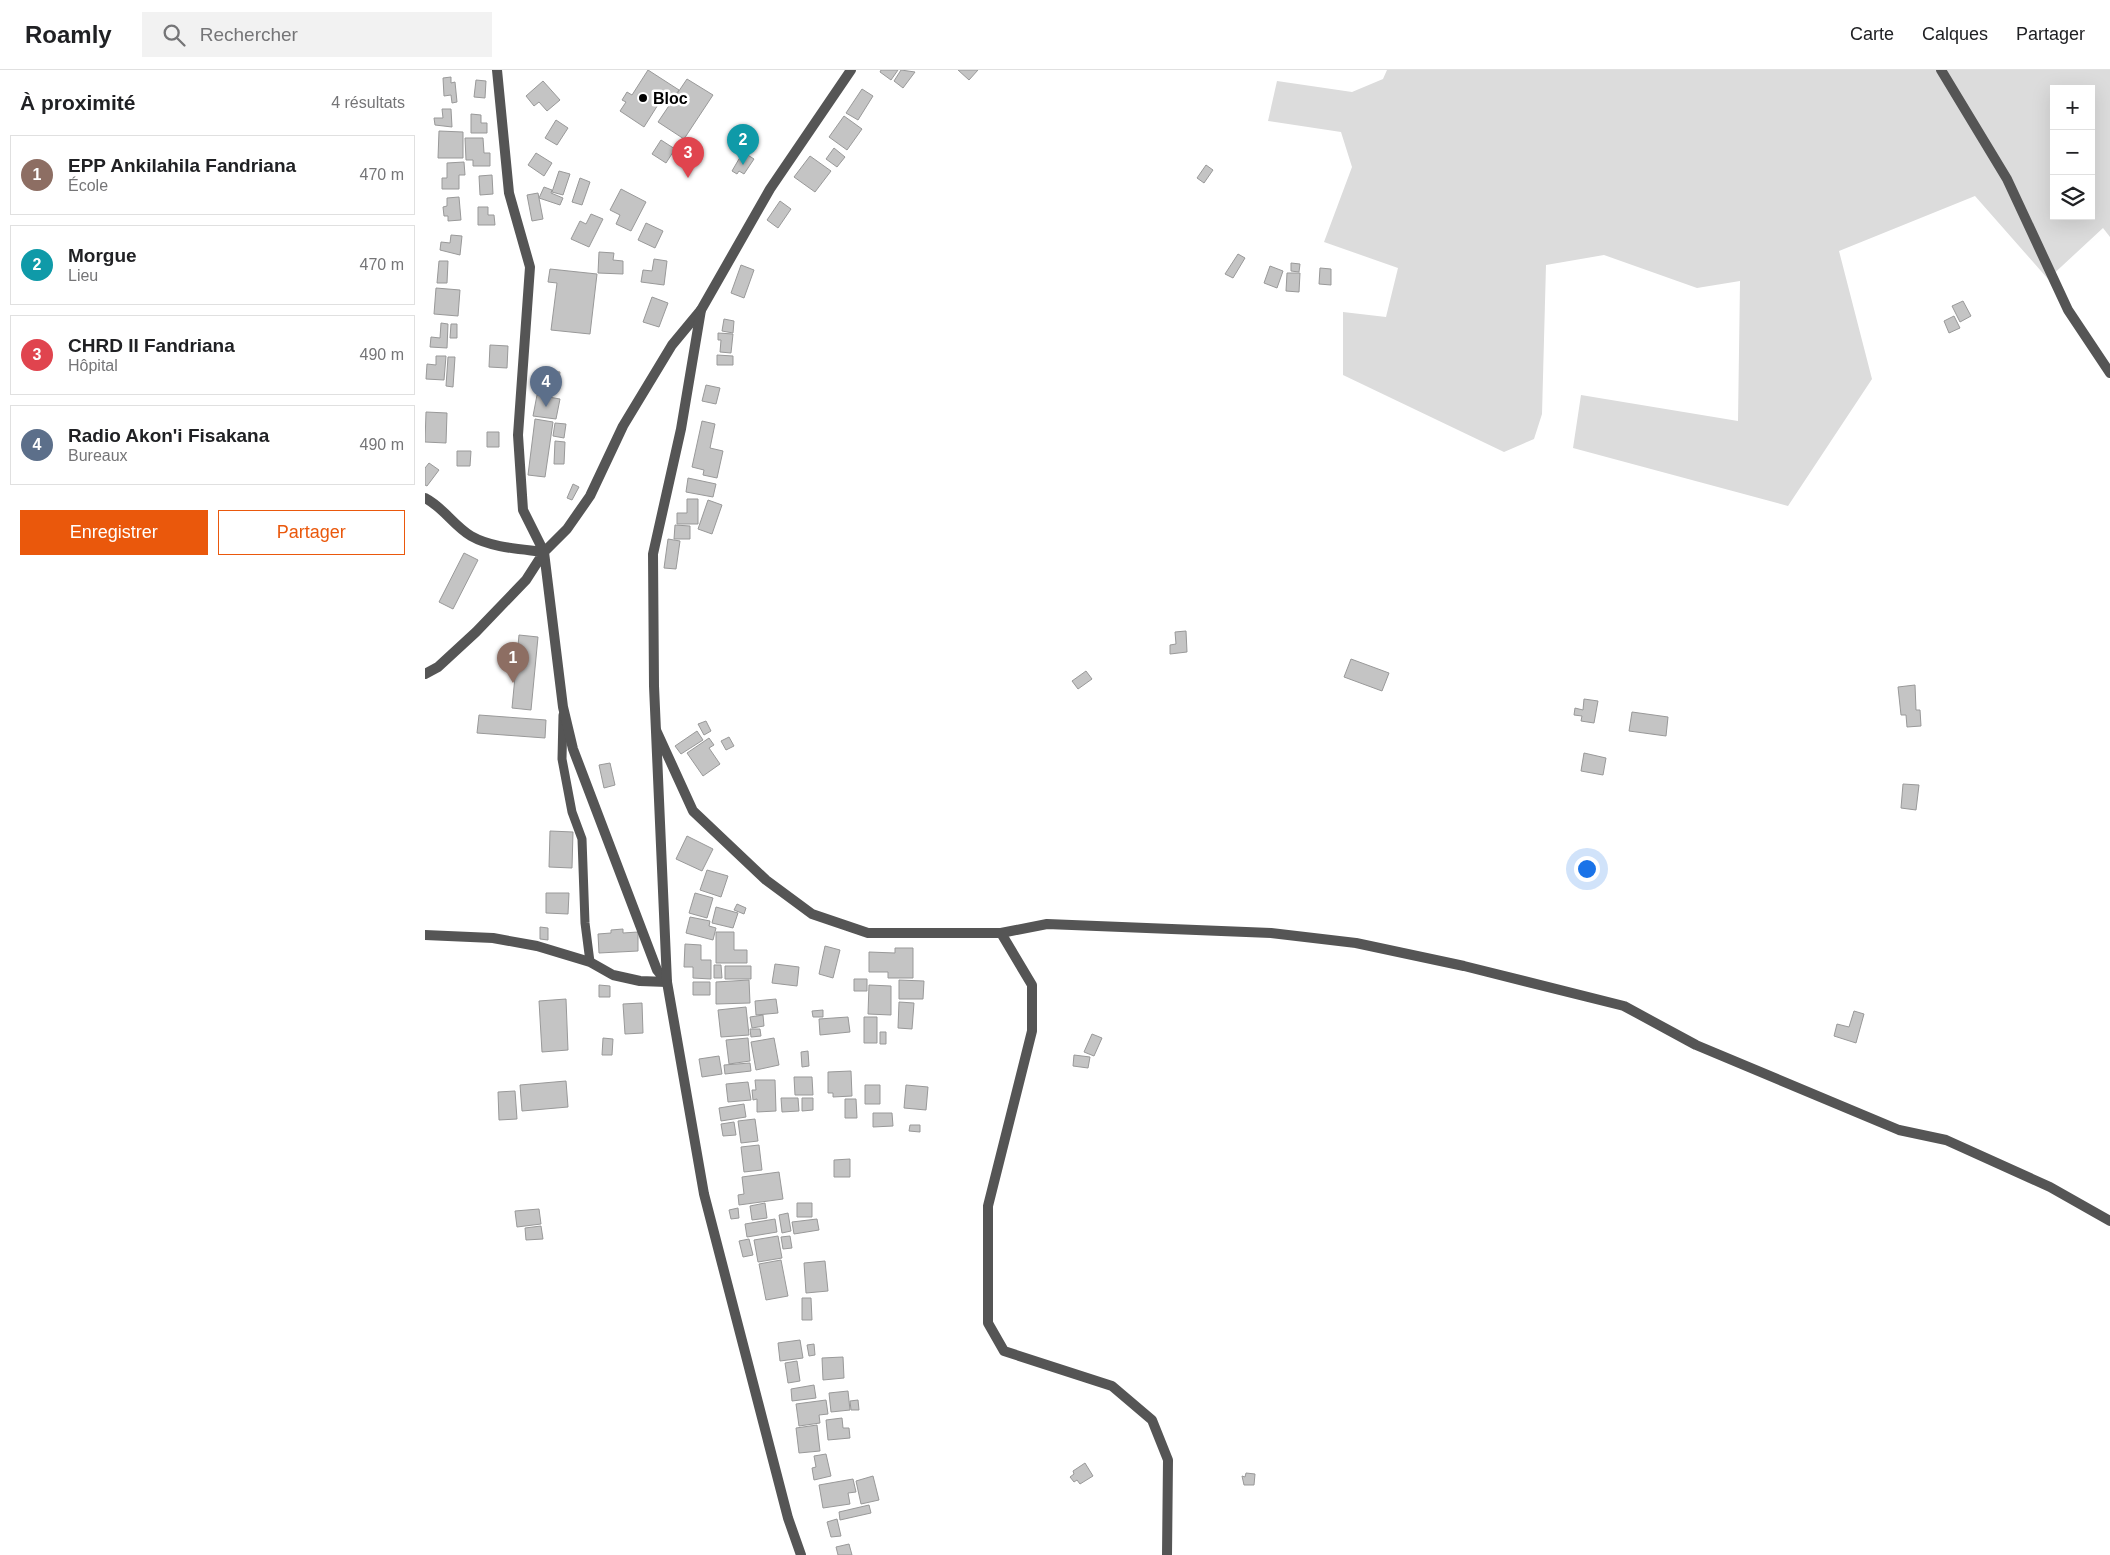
<!DOCTYPE html>
<html lang="fr">
<head>
<meta charset="utf-8">
<style>
  body { margin:0; font-family:Arial,sans-serif; background:#f2f2f2; color:#202124 }
  .controls { position:absolute; right:15px; top:15px; display:grid; overflow:hidden; border-radius:0px; box-shadow:0 5px 20px #0002 }
  .controls button { width:45px; height:45px; display:grid; place-items:center; padding:0; border:0; border-bottom:1px solid #e0e0e0; background:#fff; color:#202124; font:25px sans-serif }
  .you { position:absolute; left:1161px; top:798px; width:18px; height:18px; margin:-12px; border:4px solid #fff; border-radius:50%; background:#1a73e8; box-shadow:0 0 0 8px #1a73e833 }
  .badge { display:grid; place-items:center; width:32px; height:32px; border-radius:50%; background:#ea580c; color:#fff; font-size:16px; font-weight:700 }
  .pin { position:absolute; translate:-50% -41px; filter:drop-shadow(0 1px 2px #0008) }
  .pin::after { content:''; position:absolute; top:26px; width:18px; height:15px; background:inherit; clip-path:polygon(0 0,100% 0,50% 100%) }
  .list { margin:0; padding:0; list-style:none }
  h2 { display:flex; justify-content:space-between; align-items:center; height:65px; margin:0; padding:0 20px; font-size:21px }
  h2 small { font-size:16px; font-weight:400; color:#757577 }
  .list li { display:grid; grid-template-columns:32px 1fr auto; gap:15px; align-items:center; box-sizing:border-box; height:80px; margin:0 10px 10px; padding:0 10px; border:1px solid #e0e0e0; border-radius:0px }
  .list b { display:block; font-size:19px; white-space:nowrap }
  .list p { margin:0; font-size:16px; white-space:nowrap; color:#757577 }
  .list em { font-size:16px; font-style:normal; color:#757577 }
  .actions { display:flex; gap:10px; padding:15px 20px }
  .actions a { flex:1; padding:11px 0; border:1px solid #ea580c; border-radius:0px; text-align:center; font-size:18px; color:#ea580c }
  .actions .main { background:#ea580c; color:#fff }
  .icon { flex:none; width:28px; height:28px; fill:none; stroke:currentColor; stroke-width:2; stroke-linecap:round; stroke-linejoin:round }
  .map { position:relative; flex:none; width:1685px; height:1485px; overflow:hidden }
  header { display:flex; align-items:center; gap:30px; box-sizing:border-box; height:70px; padding:0 25px; background:#fff; border-bottom:1px solid #e0e0e0 }
  header strong { font-size:24px }
  nav { display:flex; gap:28px; margin-inline-start:auto; font-size:18px }
  .search { width:350px; height:45px; background:#f2f2f2; display:flex; align-items:center; gap:12px; box-sizing:border-box; padding:0 18px; border-radius:0px; color:#757577; font-size:19px }
  main { display:flex }
  aside { flex:1; background:#fff }
  .map>svg:first-child { display:block }
  .green { fill:#dcdcdc; fill-rule:evenodd }
  .building { fill:#c4c4c4; stroke:#999 }
  .lines { fill:none; stroke-linecap:round; stroke-linejoin:round }
  .service { stroke:#555; stroke-width:9 }
  .minor { stroke:#555; stroke-width:10 }
  .tertiary { stroke:#555; stroke-width:10 }
  .poi-dot { fill:#000; stroke:#fff; stroke-width:2 }
  .labels { text-anchor:middle; dominant-baseline:central; stroke-width:5; stroke-linejoin:round; paint-order:stroke }
  .poi-label { font-size:16px; font-weight:bold; fill:#000; stroke:#fff; text-anchor:start }
</style>
</head>
<body>
<header>
<strong>Roamly</strong>
<div class="search"><svg class="icon" aria-label="search" viewBox="0 0 24 24"><circle cx="10" cy="10" r="6"/><path d="M15 15l6 6"/></svg>Rechercher</div>
<nav><a>Carte</a><a>Calques</a><a>Partager</a></nav>
</header>
<main>
<aside>
<h2>À proximité<small>4 résultats</small></h2>
<ul class="list">
<li><span class="badge" style="background:#8d6e63">1</span><div><b>EPP Ankilahila Fandriana</b><p>École</p></div><em>470 m</em></li>
<li><span class="badge" style="background:#0f9aa8">2</span><div><b>Morgue</b><p>Lieu</p></div><em>470 m</em></li>
<li><span class="badge" style="background:#e0444e">3</span><div><b>CHRD II Fandriana</b><p>Hôpital</p></div><em>490 m</em></li>
<li><span class="badge" style="background:#5c6f8a">4</span><div><b>Radio Akon'i Fisakana</b><p>Bureaux</p></div><em>490 m</em></li>
</ul>
<div class="actions"><a class="main">Enregistrer</a><a>Partager</a></div>
</aside>
<div class="map">
<svg width="1685" height="1485" viewBox="0 0 1685 1485">
  <rect width="100%" height="100%" fill="#fff"/>
  <path class="green" d="M962,0H1685V167L1678,158L1623,209L1550,126L1414,181L1447,309L1363,436L1148,378L1156,325L1313,351L1315,211L1272,218L1179,185L1121,195L1117,344L1109,369L1079,382L918,305V242L961,247L973,198L899,172L927,97L916,62L843,51L852,11L927,22L958,9ZM1629,19H1666V146H1629Z"/>
  <path class="building" d="M223,0L254,20L249,27L241,22L219,57L195,41L201,32L197,30L202,22L207,25Z
    M456,0H473L466,10L455,2Z
    M476,0L490,2L478,18L469,11Z
    M533,0H553L544,10Z
    M26,7V13L30,12L32,32L27,33L26,25L19,26L18,8Z
    M262,9L288,25L259,69L233,52Z
    M51,10L61,11L60,28L49,27Z
    M118,11L135,30L122,41L114,32L109,36L101,26Z
    M437,19L448,26L433,50L421,43Z
    M17,39H26L27,57L10,55L9,48H18Z
    M46,44L56,45V53H62V63H46Z
    M419,46L437,59L422,80L404,67Z
    M131,50L143,58L132,75L120,68Z
    M14,61L38,62V88H13Z
    M40,68H58L59,83H65V96H48V90H41Z
    M236,70L250,79L241,93L227,84Z
    M409,78L420,87L412,97L401,89Z
    M318,82L329,89L319,104L314,101L312,104L307,101Z
    M111,83L127,93L119,106L103,95Z
    M385,86L406,101L390,122L369,107Z
    M39,92L40,105H34V119H17V108H22V93Z
    M781,95L788,100L779,113L772,108Z
    M134,101L145,104L138,125L127,122Z
    M67,105L68,124L55,125L54,106Z
    M155,108L165,112L157,135L147,132Z
    M119,117L127,120L126,123L138,128L135,135L114,128Z
    M196,119L221,132L206,161L191,154L195,145L185,140Z
    M113,123L118,149L107,151L102,125Z
    M34,127L36,150L23,151V146H19L18,137L22,136V128Z
    M355,131L366,139L353,158L342,150Z
    M53,137H63V145H69L70,155H53Z
    M166,144L178,149L164,177L146,169L155,151L161,154Z
    M221,153L238,161L230,178L213,170Z
    M26,165L37,166L35,185L15,180L16,172L25,173Z
    M174,182L189,183L188,190L198,191V204L173,203Z
    M813,184L820,188L808,208L800,204Z
    M229,189L242,191L239,215L216,212L218,200L227,201Z
    M14,191H23L22,213H12Z
    M866,193L875,194L874,202L866,201Z
    M316,195L329,200L319,228L306,223Z
    M845,196L858,201L852,218L839,213Z
    M895,198L906,199V215L894,214Z
    M125,199L172,204L165,264L126,260L132,213L123,212Z
    M862,203H875L874,222L861,221Z
    M11,218L35,220L33,246L9,244Z
    M227,227L243,233L234,257L218,252Z
    M1538,231L1546,246L1535,252L1527,236Z
    M1529,246L1535,258L1524,263L1519,251Z
    M299,249L309,251L308,263L297,261Z
    M16,253L23,254L22,278L5,277L6,267L15,268Z
    M26,254H32V268H25Z
    M293,263L308,264L306,283L295,282L296,270H293Z
    M65,275L83,276L82,298L64,297Z
    M292,285L308,286V295H292Z
    M11,286H21L19,310L1,309L2,294L11,295Z
    M23,287H30L28,317L21,316Z
    M117,300L135,302L133,319L114,317Z
    M281,315L295,318L291,334L277,331Z
    M112,325L135,329L131,349L108,346Z
    M1,342L22,343L21,373L0,372Z
    M110,349L128,352L120,407L103,405Z
    M277,351L290,354L285,378L298,381L292,408L278,405L279,400L267,397Z
    M130,353L141,354L139,368L128,366Z
    M62,362H74V377H62Z
    M130,371L140,372L139,394H129Z
    M32,381H46L45,396H32Z
    M4,393L14,400L2,416L0,415V398Z
    M263,408L291,414L288,427L261,422Z
    M148,414L154,417L147,430L142,428Z
    M262,429H273V454H252V443H262Z
    M283,430L297,435L287,464L273,459Z
    M250,455L265,456V469H249Z
    M243,469L255,471L251,499L239,498Z
    M39,483L53,490L28,539L14,532Z
    M761,561L762,582L745,584V575L751,574L750,562Z
    M94,565L113,567L106,640L87,638Z
    M926,589L964,603L957,621L919,607Z
    M661,601L667,609L653,619L647,611Z
    M1490,615L1491,640H1495L1496,656L1482,657L1481,645H1476L1473,617Z
    M1159,629L1173,631L1169,653L1156,651L1157,646L1149,645L1150,638L1158,640Z
    M1207,642L1243,647L1241,666L1204,661Z
    M54,645L121,650L120,668L52,663Z
    M281,651L286,661L279,665L273,654Z
    M272,661L278,670L256,684L250,676Z
    M304,667L309,676L301,680L296,671Z
    M284,668L289,675L284,678L295,694L278,706L262,683Z
    M1159,683L1181,688L1178,705L1156,701Z
    M185,693L190,715L179,718L174,695Z
    M1478,714L1494,715L1491,740L1476,738Z
    M125,761L148,762L147,798L124,797Z
    M262,766L288,779L277,801L251,789Z
    M282,800L303,806L296,827L275,820Z
    M121,823H144L143,844L121,843Z
    M270,823L288,828L282,848L264,843Z
    M312,834L321,838L319,844L309,840Z
    M291,837L313,843L308,858L287,853Z
    M265,847L285,851L284,856L291,858L288,870L261,863Z
    M115,857L123,858V870L115,869Z
    M198,859V863L213,862V881L174,883L173,864L186,863V860Z
    M291,862H309V880H322V893H291Z
    M260,874L276,875V890H286V909L268,908V897H259Z
    M400,876L415,880L408,908L394,904Z
    M470,878H488V908H463V902H444V882L470,883Z
    M350,894L374,897L372,916L347,913Z
    M289,895H296L297,908H289Z
    M300,896H326V909H300Z
    M429,909H442V921H429Z
    M324,910L325,933L291,934V912Z
    M474,910L499,911L498,929H474Z
    M268,912H285V925H268Z
    M174,915L185,916V927H174Z
    M444,915L466,916V945L443,944Z
    M141,929L143,980L117,982L114,931Z
    M351,929L353,943L331,945L330,931Z
    M474,932L489,933L487,959L473,958Z
    M217,933L218,963L200,964L198,934Z
    M321,937L324,965L296,967L293,940Z
    M398,940V947H388L387,941Z
    M1429,941L1439,944L1431,973L1409,966L1412,954L1424,957Z
    M338,945L339,956L327,958L325,947Z
    M423,947L425,962L395,965L394,949Z
    M439,947H452V973H439Z
    M325,959H335L336,966L326,967Z
    M455,962H461V974H455Z
    M667,964L677,968L669,986L659,982Z
    M178,968L188,969L187,985H177Z
    M323,968L325,991L304,994L301,970Z
    M349,968L354,995L331,1000L326,972Z
    M383,981L384,996L377,997L376,982Z
    M649,985L665,987L663,998L648,996Z
    M294,986L297,1004L277,1007L274,989Z
    M325,993L326,1001L300,1004L299,995Z
    M426,1001L427,1026L408,1027V1023H403V1002Z
    M369,1007H387L388,1025H370Z
    M330,1010H350L351,1041L332,1042V1029L328,1030L327,1020H331Z
    M141,1011L143,1037L97,1041L95,1015Z
    M323,1012L326,1030L303,1032L301,1014Z
    M440,1015H455V1034H440Z
    M481,1015L503,1017L501,1040L479,1038Z
    M90,1021L92,1049L74,1050L73,1022Z
    M356,1028H373L374,1041L357,1042Z
    M377,1028H388V1040L377,1041Z
    M420,1029H431L432,1048H420Z
    M319,1034L321,1047L296,1051L294,1038Z
    M448,1043H467L468,1056L448,1057Z
    M330,1049L333,1071L316,1073L313,1051Z
    M309,1052L311,1065L298,1066L296,1054Z
    M485,1055H495V1062L484,1061Z
    M334,1075L337,1100L319,1102L316,1077Z
    M425,1089V1107H409V1090Z
    M354,1102L358,1129L314,1135L313,1125L319,1124L317,1107Z
    M340,1133L342,1148L327,1150L325,1136Z
    M372,1133H387V1147H372Z
    M313,1138L314,1148L306,1149L304,1140Z
    M114,1139L116,1154L92,1157L90,1141Z
    M363,1143L366,1161L357,1163L354,1145Z
    M350,1149L352,1162L322,1167L320,1154Z
    M392,1149L394,1160L369,1164L367,1152Z
    M116,1156L118,1169L101,1170L100,1158Z
    M353,1166L357,1188L333,1192L329,1170Z
    M365,1166L367,1178L358,1179L356,1167Z
    M324,1169L328,1185L318,1187L314,1171Z
    M356,1190L363,1226L341,1230L334,1194Z
    M400,1191L403,1221L381,1223L379,1193Z
    M377,1228H386L387,1250H377Z
    M375,1270L378,1288L355,1291L353,1273Z
    M389,1274L390,1285L384,1286L382,1275Z
    M418,1287L419,1308L398,1310L397,1288Z
    M372,1291L375,1311L363,1313L360,1293Z
    M389,1315L391,1328L367,1331L366,1319Z
    M423,1321L425,1340L406,1342L404,1323Z
    M401,1330L403,1344L394,1345L395,1353L374,1356L371,1334Z
    M433,1330L434,1340H426L425,1331Z
    M417,1348L418,1358H424L425,1368L403,1370L401,1350Z
    M392,1355L395,1381L374,1383L371,1358Z
    M401,1384L406,1406L389,1410L387,1398L391,1397L389,1386Z
    M660,1393L668,1406L655,1414L652,1410L649,1412L645,1407L649,1404L648,1401Z
    M821,1403L830,1404L829,1415H819L817,1406L820,1407Z
    M448,1406L454,1430L436,1434L431,1411Z
    M428,1409L431,1422L423,1423L425,1434L398,1438L394,1415Z
    M444,1435L446,1443L415,1450L414,1442Z
    M412,1449L416,1466L406,1467L402,1452Z
    M424,1474L427,1485H413L411,1477Z"/>
  <g class="lines">
    <path class="service" d="M138,645L137,689L147,742L157,769L160,853L165,892"/>
    <path class="minor" d="M72,0L84,123L105,197L93,365L98,440L119,482L138,637L148,679L232,900L242,912
      M1516,0L1582,109L1643,240L1685,303
      M0,428C18,437 29,456 46,466C67,478 96,479 119,482
      M0,604L13,597L51,562L101,510L119,482L142,459L165,426L198,356L247,275L276,240
      M231,660L268,741L341,810L387,844L443,863H576L622,854L846,863L931,873L1039,896L1199,936L1271,975L1474,1060L1521,1070L1625,1117L1685,1151
      M576,863L607,915V961L563,1136V1253L579,1281L687,1316L727,1350L743,1390L742,1485
      M0,865L68,868L112,876L165,892L188,905L215,911L242,912"/>
    <path class="tertiary" d="M376,1485L363,1448L279,1124L242,912L229,616L228,484L256,359L276,240L345,119L426,0"/>
  </g>
  <circle class="poi-dot" cx="218" cy="28" r="5"/>
  <g class="labels">
    <g class="poi-label">
      <text x="228" y="28">Bloc</text>
    </g>
  </g>
</svg>
<div class="controls">
<button>+</button>
<button>−</button>
<button><svg class="icon" aria-label="layers" viewBox="0 0 24 24"><path d="M12 4l9 5-9 5-9-5zM3 14l9 5 9-5"/></svg></button>
</div>
<div class="you"></div>
<div class="pin badge" style="left:88px;top:613px;background:#8d6e63">1</div>
<div class="pin badge" style="left:318px;top:95px;background:#0f9aa8">2</div>
<div class="pin badge" style="left:263px;top:108px;background:#e0444e">3</div>
<div class="pin badge" style="left:121px;top:337px;background:#5c6f8a">4</div>
</div>
</main>
</body>
</html>
